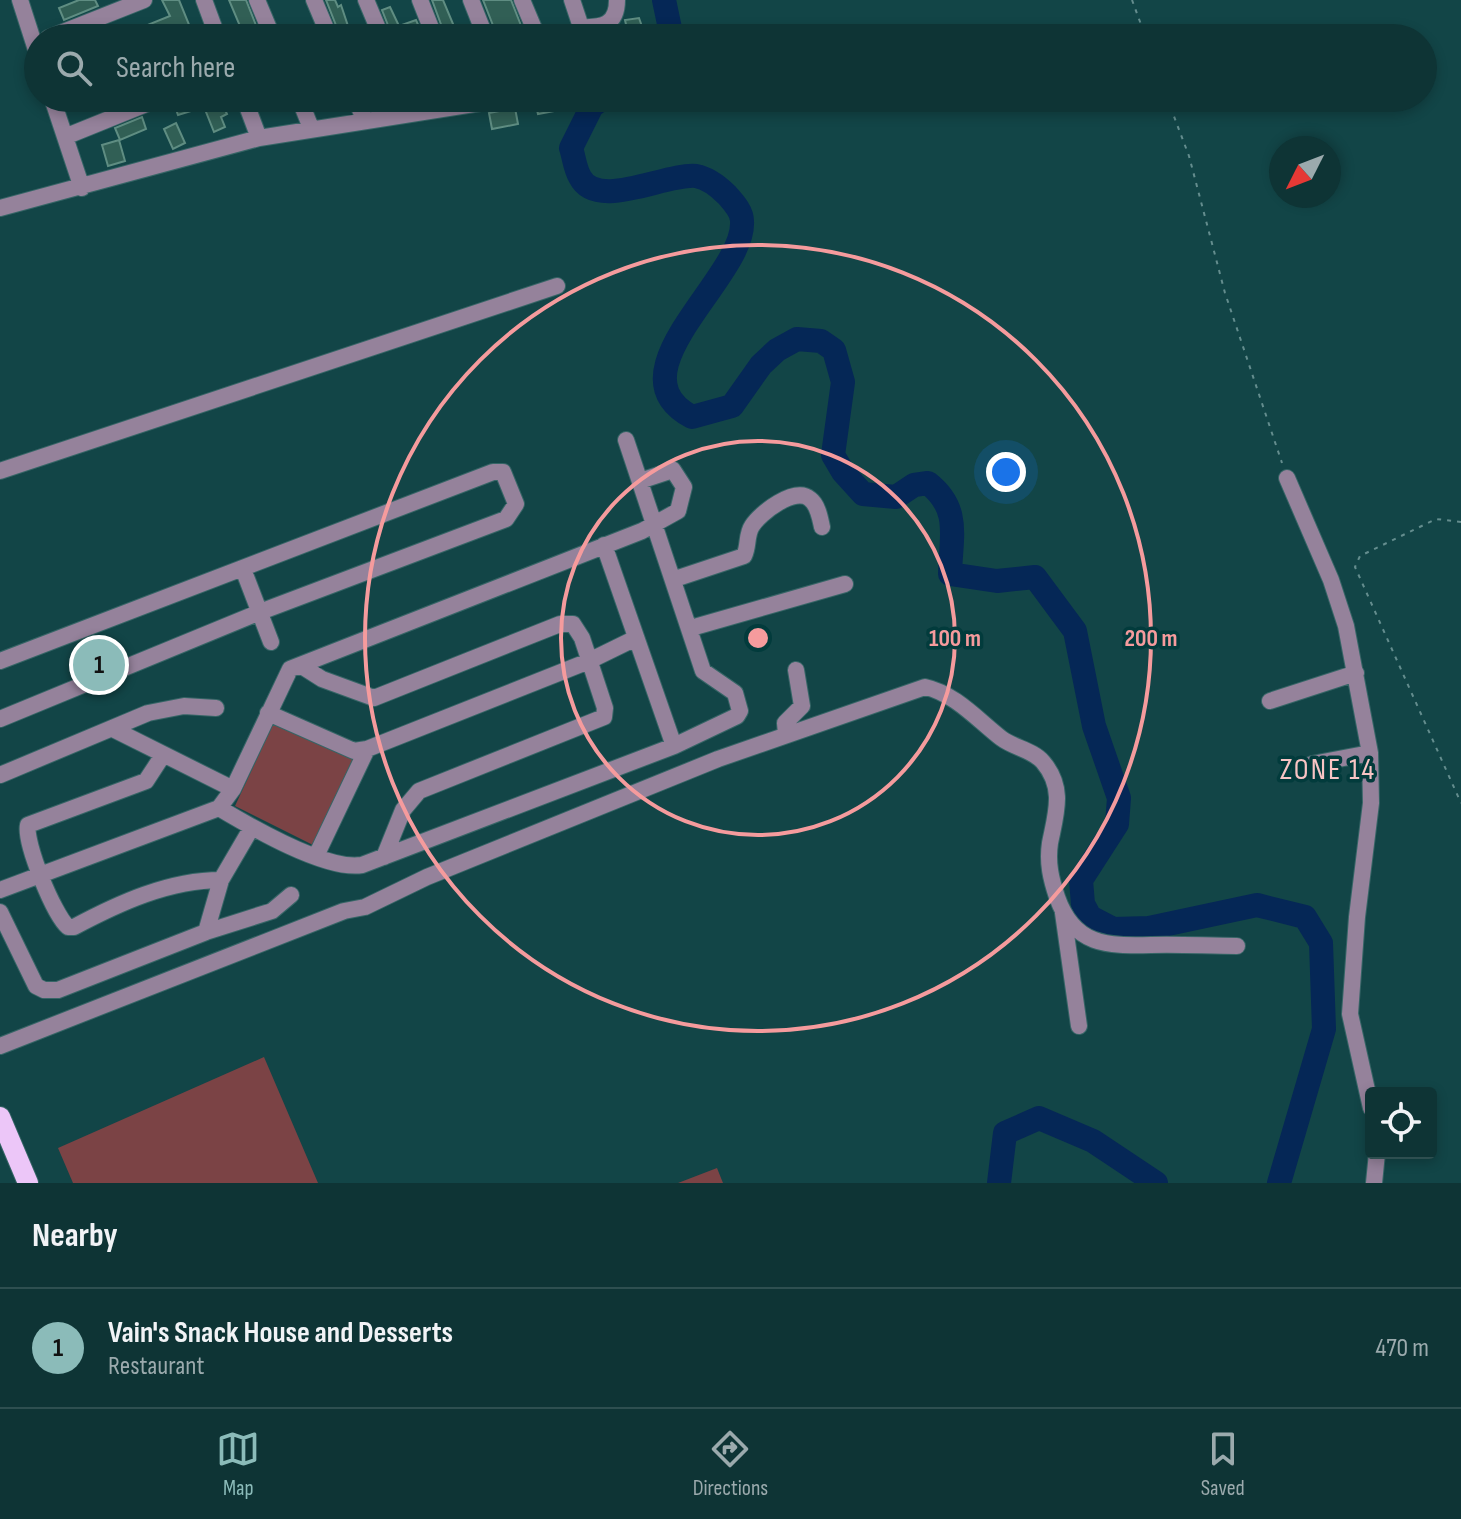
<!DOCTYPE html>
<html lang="en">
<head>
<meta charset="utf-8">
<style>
  body { margin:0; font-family:"Sofia Sans Condensed",sans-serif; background:#1c3f41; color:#f1f3f6 }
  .controls { position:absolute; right:24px; bottom:24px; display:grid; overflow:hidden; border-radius:8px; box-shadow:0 4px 12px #0003 }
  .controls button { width:72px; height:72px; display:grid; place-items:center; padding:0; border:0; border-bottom:2px solid #2e4f50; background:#0e3435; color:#f1f3f6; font:40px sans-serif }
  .compass { position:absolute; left:1269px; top:136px; width:72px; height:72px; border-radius:50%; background:#0e3435; box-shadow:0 4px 12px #0003; rotate:228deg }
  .you { position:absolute; left:1006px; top:472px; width:28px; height:28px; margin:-20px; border:6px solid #fff; border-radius:50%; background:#1a73e8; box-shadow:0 0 0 12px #1a73e833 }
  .badge { display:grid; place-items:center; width:52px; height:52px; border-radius:50%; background:#8bbbb9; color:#111; font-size:26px; font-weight:700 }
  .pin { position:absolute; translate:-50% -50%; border:4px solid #fff; box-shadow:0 2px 8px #0006 }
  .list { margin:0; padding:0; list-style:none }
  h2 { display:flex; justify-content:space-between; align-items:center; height:104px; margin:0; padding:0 32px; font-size:34px }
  h2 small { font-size:26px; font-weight:400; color:#9baaad }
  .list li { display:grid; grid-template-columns:52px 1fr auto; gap:24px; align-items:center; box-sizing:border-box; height:120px; padding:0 32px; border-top:2px solid #2e4f50 }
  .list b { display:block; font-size:30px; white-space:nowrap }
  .list p { margin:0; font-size:26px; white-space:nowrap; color:#9baaad }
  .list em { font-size:26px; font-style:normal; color:#9baaad }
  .icon { flex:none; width:44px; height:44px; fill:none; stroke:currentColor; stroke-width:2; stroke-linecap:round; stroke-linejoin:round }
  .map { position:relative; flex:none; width:1461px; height:1183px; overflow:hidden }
  .search { position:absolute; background:#0e3435; box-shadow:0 4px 12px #0003; left:24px; right:24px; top:24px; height:88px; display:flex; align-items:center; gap:20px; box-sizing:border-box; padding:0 28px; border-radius:44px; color:#9baaad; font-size:30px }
  .sheet { height:224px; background:#0e3435 }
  nav { display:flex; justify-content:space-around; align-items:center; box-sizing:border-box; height:112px; border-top:2px solid #2e4f50; background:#0e3435; font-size:22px; color:#9baaad }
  nav a { display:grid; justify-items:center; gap:4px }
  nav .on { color:#8bbbb9 }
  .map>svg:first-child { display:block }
  .green { fill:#7b4345 }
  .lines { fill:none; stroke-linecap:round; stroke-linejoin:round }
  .river { stroke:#052756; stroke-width:24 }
  .building { fill:#315f55; stroke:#5f8d82; stroke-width:2 }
  .minor-casing { stroke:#366566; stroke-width:18 }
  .major-casing { stroke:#366566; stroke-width:22 }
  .path { stroke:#648d8e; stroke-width:2; stroke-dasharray:4 6; stroke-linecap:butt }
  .minor { stroke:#95829b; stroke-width:16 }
  .major { stroke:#ecc6f8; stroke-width:20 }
  .ring { fill:none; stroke:#f59b9d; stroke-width:4 }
  .labels { text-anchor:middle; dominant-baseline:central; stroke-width:7; stroke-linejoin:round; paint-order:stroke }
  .neighbourhood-label { font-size:30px; letter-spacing:2px; fill:#f8c4c4; stroke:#023b3c }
  .centre { fill:#f59b9d; stroke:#023b3c; stroke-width:4 }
  .ring-label { font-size:24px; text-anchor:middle; font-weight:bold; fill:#f59b9d; stroke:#023b3c; stroke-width:7; stroke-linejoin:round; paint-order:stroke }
</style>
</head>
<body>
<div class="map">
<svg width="1461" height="1183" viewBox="0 0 1461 1183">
  <rect width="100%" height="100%" fill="#124547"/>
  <path class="green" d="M273,724L359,761L317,847L235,806Z
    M264,1057L318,1183H73L58,1148Z
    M717,1168L723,1183H678Z"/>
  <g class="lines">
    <path class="river" d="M664,0L672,38
      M603,98L592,106L571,148C574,157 575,169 580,177C597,211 666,173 696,176C707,178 719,187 727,195C733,202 742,211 742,221C746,277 608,372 692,417L732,406L761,365L777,350L797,339L821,341L834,350L843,382L833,455L843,472L863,494L896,497L914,485L928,483C961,509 951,536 950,574L997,581L1035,577L1075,631L1094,726L1119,798L1117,824L1081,880L1083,904L1090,917L1113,929L1149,928L1257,905L1305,917L1321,943L1324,1029L1279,1183
      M999,1183L1005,1133L1039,1118L1093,1141L1156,1183"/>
  </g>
  <path class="building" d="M79,0H95L98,6L64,20L59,8Z
    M162,0H179L190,27L150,38L145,26L170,16Z
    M229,0H246L261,38H245Z
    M326,0H335L338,7L341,5L352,38H341Z
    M432,0H443L456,31L452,32L454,38H446Z
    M483,0H511L522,28L511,31L510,27L496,33Z
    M390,7L399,26L416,20L420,29L393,38L382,10Z
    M639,18L646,38H629L625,20Z
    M172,98H224L221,101L227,114L221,117L225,127L214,132L204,107L178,115Z
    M534,98H571L554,111L538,114Z
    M515,108L518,124L492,129L489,113Z
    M142,117L146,129L120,140L115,128Z
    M176,123L185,143L173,149L164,129Z
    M119,140L125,161L108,166L102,145Z"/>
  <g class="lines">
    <g class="minor-casing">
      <path id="minor" d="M20,0L38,56
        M204,0L218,38
        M257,0L273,38
        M314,0L330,38
        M366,0L382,38
        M420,0L435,38
        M471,0L486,38
        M522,0L538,38
        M572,0L581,27
        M48,38L144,0
        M193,38L215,30
        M579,38L581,27C602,28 617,25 617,0
        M52,98L82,188
        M244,98L259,138
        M299,98L311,128
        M355,98L365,121
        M67,136L161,98
        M0,208L259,138L512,98
        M0,471L557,286
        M1287,478L1331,580L1346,626L1370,753L1371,803L1357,917L1350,1014L1371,1108
        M604,545L674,746
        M243,569L271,642
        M675,579L744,556C749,546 746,535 752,526C760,513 795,486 810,499C818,505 820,518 822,527
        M691,628L845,584
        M0,661L493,472H503L516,504L506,519L260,612L0,719
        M300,665L322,679L374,698L560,624H573L582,638L605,708L604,717L419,791L403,810L384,857
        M1270,701L1356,673
        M268,713L354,751L367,749L589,661L636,638
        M115,730L233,789
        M786,734L785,723L802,706L796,670
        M163,755L146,781L28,825C24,842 54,915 68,927H74C119,903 169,880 221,880
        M1312,764L1370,753
        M0,775L148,713L184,706L216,708
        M219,808C251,827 326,871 362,865L674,746L737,716L740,711L735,693L703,671L626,440
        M316,856L367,749
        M0,890L219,808L233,789L290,669L642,531L678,511L684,487L673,470L640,481
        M0,912L36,986L44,990H58L206,932L272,911L291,895
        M1063,913L1079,1026
        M206,932L221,880L252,827
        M0,1046L344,911L365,907L427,877L718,759L925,687C954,693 978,720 1001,738C1014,748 1033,750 1043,762C1065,788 1056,813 1050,843C1047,863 1051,879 1057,897C1074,946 1107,946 1151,945C1180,944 1208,946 1237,946
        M1374,1183L1377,1153"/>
    </g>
    <g class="major-casing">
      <path id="major" d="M0,1117L28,1183"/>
    </g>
    <path class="path" d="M1132,0L1146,38
      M1167,98L1189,156L1225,293L1282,463
      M1461,522L1436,519L1360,556L1355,567L1461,803"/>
    <use href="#minor" class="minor"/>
    <use href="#major" class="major"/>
  </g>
  <g class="ring">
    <circle cx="758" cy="638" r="197"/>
    <circle cx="758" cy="638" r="393"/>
  </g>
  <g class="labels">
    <g class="neighbourhood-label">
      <text x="1328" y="770">ZONE 14</text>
    </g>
  </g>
  <circle cx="758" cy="638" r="12" class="centre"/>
  <g class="ring-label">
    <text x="955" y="646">100 m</text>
    <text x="1151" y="646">200 m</text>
  </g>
</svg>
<div class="controls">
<button><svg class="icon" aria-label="locate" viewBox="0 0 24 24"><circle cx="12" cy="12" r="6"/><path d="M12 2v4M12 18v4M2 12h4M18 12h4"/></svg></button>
</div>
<svg class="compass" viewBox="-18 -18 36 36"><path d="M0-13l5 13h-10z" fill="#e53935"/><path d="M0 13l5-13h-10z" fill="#9baaad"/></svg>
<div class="you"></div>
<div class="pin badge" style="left:99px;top:665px">1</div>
<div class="search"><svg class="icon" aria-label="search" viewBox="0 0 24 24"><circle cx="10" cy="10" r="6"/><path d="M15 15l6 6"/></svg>Search here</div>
</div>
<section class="sheet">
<h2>Nearby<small></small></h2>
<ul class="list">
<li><span class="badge">1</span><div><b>Vain's Snack House and Desserts</b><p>Restaurant</p></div><em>470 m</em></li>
</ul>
</section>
<nav>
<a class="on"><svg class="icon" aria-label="map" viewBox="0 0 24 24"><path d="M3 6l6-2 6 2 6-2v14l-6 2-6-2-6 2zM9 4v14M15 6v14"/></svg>Map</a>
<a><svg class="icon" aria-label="directions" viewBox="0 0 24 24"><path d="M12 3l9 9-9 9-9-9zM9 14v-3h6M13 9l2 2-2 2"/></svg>Directions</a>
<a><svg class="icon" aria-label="saved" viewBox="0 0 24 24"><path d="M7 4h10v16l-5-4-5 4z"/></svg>Saved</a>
</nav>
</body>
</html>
